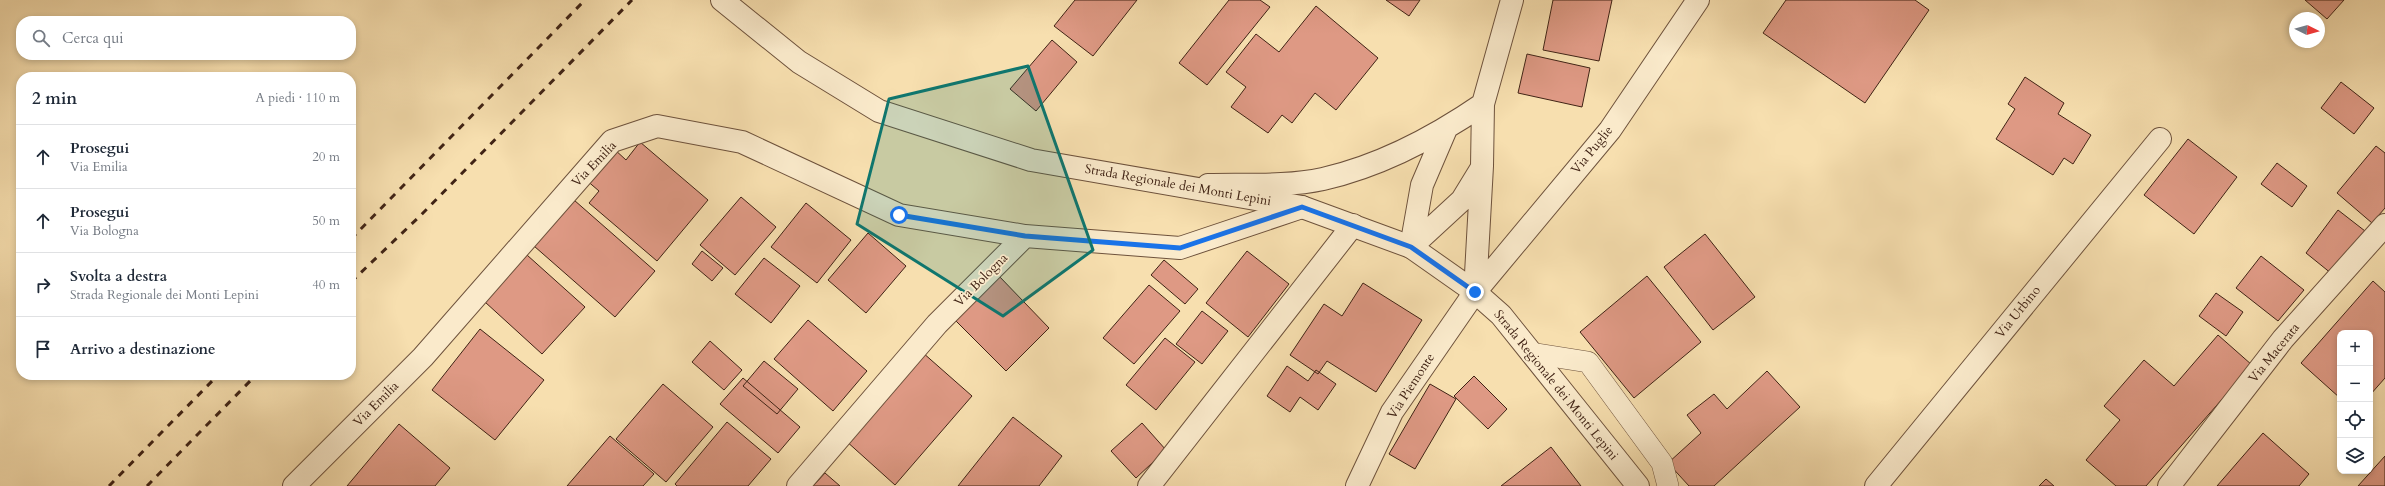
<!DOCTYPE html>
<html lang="it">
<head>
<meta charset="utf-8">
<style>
  body { margin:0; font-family:Cardo,serif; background:#f6f6f7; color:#1f2937 }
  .controls { position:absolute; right:12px; bottom:12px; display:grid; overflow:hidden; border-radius:8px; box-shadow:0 2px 6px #0003 }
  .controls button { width:36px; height:36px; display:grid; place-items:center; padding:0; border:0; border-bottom:1px solid #e0e1e3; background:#fff; color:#1f2937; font:20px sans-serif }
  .compass { position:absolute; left:2289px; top:12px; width:36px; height:36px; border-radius:50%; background:#fff; box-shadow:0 2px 6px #0003; rotate:95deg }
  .stop { position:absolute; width:12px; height:12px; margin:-9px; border:3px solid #1a73e8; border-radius:50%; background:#fff }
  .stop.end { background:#1a73e8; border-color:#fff; box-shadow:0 1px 4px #0008 }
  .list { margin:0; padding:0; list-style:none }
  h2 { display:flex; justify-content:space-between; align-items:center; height:52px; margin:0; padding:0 16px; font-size:17px }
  h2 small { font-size:13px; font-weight:400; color:#747a83 }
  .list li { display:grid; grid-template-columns:26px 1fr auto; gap:12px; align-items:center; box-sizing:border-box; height:64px; padding:0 16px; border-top:1px solid #e0e1e3 }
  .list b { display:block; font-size:15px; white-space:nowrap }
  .list p { margin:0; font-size:13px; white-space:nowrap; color:#747a83 }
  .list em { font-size:13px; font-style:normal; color:#747a83 }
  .icon { flex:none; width:22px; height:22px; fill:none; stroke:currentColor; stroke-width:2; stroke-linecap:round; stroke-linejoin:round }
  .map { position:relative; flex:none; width:2385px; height:486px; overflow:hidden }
  .search { position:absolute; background:#fff; box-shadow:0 2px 6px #0003; left:16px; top:16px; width:340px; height:44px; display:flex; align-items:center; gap:10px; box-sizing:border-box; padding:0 14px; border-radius:16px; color:#747a83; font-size:15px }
  .panel { position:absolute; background:#fff; box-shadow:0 2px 6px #0003; left:16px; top:72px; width:340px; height:308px; border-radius:16px }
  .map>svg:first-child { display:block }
  .building { fill:#de9984; stroke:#402315 }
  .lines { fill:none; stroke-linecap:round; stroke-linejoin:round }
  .service-casing { stroke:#6e523c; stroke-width:22 }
  .minor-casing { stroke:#6e523c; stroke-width:24 }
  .tertiary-casing { stroke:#6e523c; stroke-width:24 }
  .service { stroke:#faeacb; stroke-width:21 }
  .minor { stroke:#faeacb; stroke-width:22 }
  .tertiary { stroke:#faeacb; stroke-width:22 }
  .rail { stroke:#402315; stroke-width:3; stroke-dasharray:7 7; stroke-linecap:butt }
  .route { stroke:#1a73e8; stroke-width:5 }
  .marked { fill:#0f766e; fill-opacity:0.2; stroke:#0f766e; stroke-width:3; stroke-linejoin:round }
  .labels { text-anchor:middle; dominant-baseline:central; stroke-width:3.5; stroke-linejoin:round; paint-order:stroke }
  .street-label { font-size:13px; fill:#402315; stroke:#faeacb }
</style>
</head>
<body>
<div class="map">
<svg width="2385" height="486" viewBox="0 0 2385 486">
  <rect width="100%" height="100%" fill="#f7dfaf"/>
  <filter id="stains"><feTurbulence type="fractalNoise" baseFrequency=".005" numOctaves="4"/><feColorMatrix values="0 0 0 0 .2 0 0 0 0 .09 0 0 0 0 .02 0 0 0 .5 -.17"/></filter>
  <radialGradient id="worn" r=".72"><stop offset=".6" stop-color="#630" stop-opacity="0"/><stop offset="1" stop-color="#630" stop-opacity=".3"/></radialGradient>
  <path class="building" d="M1075,0H1137L1093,56L1054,26Z
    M1229,0H1260L1270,7L1207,85L1179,63Z
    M1386,0H1420L1409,16Z
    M1553,0H1612L1599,61L1543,50Z
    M1786,0H1915L1929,10L1865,103L1763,33Z
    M2305,0H2344L2327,19Z
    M1316,6L1378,58L1336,110L1315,93L1292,123L1282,115L1268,133L1231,107L1246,87L1226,72L1256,34L1279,52Z
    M1052,40L1077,62L1036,111L1010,89Z
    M1527,54L1590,68L1582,107L1518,93Z
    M2025,77L2064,103L2058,114L2091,135L2073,164L2064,158L2053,175L1996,139L2015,109L2008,104Z
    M2341,82L2374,108L2354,134L2321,108Z
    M2188,139L2237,177L2194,234L2144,195Z
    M640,142L708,200L657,261L589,203L599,191L585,179L613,148L626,160Z
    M2376,146L2385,153V208L2372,223L2337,193Z
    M2277,163L2307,186L2292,207L2261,184Z
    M741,197L776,227L735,275L700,245Z
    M574,200L655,271L615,317L534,246Z
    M806,203L851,240L817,283L771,247Z
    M2338,210L2365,231L2332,274L2306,253Z
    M868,233L906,266L866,313L828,280Z
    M1705,234L1755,297L1713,330L1664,267Z
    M702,251L723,268L712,281L692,264Z
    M1247,251L1289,284L1248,337L1206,303Z
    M527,255L585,307L542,354L485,302Z
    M2261,256L2304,290L2278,321L2236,288Z
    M764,258L800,286L771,323L735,294Z
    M1164,260L1198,289L1185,304L1151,275Z
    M998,275L1049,328L1006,371L954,319Z
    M1647,276L1701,342L1634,398L1580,332Z
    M2373,281L2385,292V378L2370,395V333H2340V398L2301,363Z
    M1363,283L1422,320L1376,392L1327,361L1318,374L1290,355L1324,304L1342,316Z
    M1149,285L1180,311L1134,364L1103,338Z
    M2216,293L2243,312L2226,336L2199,316Z
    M1202,311L1228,331L1202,364L1176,344Z
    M808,320L867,371L833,411L774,359Z
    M480,329L544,380L495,440L432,390Z
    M2218,335L2252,365L2146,486H2116L2086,460L2120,420L2104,406L2144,360L2174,386Z
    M1165,338L1195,362L1156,410L1126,385Z
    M710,341L742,370L724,390L692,362Z
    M922,352L972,396L895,485L845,440Z
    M764,361L798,389L777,414L743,386Z
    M1287,366L1308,381L1316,370L1336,384L1318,410L1300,397L1290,412L1267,396Z
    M1767,371L1800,407L1714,486H1689L1668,463L1701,433L1687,415L1714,394L1727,409Z
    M1474,376L1507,409L1488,429L1454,396Z
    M743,378L800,427L778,453L720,404Z
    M663,384L713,427L666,482L616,439Z
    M1430,384L1456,399L1415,469L1389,454Z
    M1013,417L1062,456L1039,486H958Z
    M727,422L771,459L748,486H677L675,484Z
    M1142,423L1166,450L1136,478L1111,451Z
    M399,424L450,468L435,486H347Z
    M2263,433L2309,474L2299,486H2217Z
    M610,436L654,474L643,486H567Z
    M1551,447L1581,486H1501Z
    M2385,456V486H2358Z
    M825,473L840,486H813Z
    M2046,479L2054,486H2039Z"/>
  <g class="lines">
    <g class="service-casing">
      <path id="service" d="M1531,353L1588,362L1662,463L1668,486"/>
    </g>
    <g class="minor-casing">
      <path id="minor" d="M1208,185C1246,184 1286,187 1323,179C1380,166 1435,137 1483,104
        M1411,247L1422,185L1446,129
        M1411,247L1462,200L1481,169
        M1475,292L1482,166L1483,104L1512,0
        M294,486L423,357L612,141L657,126L742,142L899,215L1025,236
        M798,486L937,324L1025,236L1180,248L1302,207
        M1149,486L1353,225
        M1357,486L1392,412L1475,292L1610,130L1698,0
        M1876,486L2160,139
        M2169,486L2283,339L2385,225"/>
    </g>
    <g class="tertiary-casing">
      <path id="tertiary" d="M722,0L799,62L879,111L1031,160L1302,207L1411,247L1475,292L1501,315L1638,486"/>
    </g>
    <use href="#service" class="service"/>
    <use href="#minor" class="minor"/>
    <use href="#tertiary" class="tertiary"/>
    <path class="rail" d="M351,239L585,0
      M351,282L421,215L632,0
      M109,486L218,375
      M147,486L256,375"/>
  </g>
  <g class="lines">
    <path class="route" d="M899,215L1025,236L1180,248L1302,207L1411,247L1475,292"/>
  </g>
  <path class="marked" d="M1028,66L1093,250L1003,316L857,224L889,99Z"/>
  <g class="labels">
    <g class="street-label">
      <text transform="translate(1592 150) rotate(-51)">Via Puglie</text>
      <text transform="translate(594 164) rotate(-46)">Via Emilia</text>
      <text transform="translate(1178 185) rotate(10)">Strada Regionale dei Monti Lepini</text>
      <text transform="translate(981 280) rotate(-45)">Via Bologna</text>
      <text transform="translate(2018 312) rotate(-51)">Via Urbino</text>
      <text transform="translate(2274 353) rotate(-51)">Via Macerata</text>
      <text transform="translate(1556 385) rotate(51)">Strada Regionale dei Monti Lepini</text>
      <text transform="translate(1411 386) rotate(-57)">Via Piemonte</text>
      <text transform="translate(376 404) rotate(-45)">Via Emilia</text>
    </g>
  </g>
  <rect width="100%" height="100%" filter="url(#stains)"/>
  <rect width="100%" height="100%" fill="url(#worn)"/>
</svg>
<div class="controls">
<button>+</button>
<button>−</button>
<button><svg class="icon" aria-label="locate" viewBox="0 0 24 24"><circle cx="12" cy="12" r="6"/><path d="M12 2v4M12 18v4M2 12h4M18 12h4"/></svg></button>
<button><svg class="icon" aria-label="layers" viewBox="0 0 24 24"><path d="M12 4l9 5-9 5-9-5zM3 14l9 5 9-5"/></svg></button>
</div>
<svg class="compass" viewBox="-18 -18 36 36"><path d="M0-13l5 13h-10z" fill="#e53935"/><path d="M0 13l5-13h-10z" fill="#747a83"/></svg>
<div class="stop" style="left:899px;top:215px"></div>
<div class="stop end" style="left:1475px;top:292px"></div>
<div class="search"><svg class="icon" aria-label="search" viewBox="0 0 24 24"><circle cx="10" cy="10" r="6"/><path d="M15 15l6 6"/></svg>Cerca qui</div>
<section class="panel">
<h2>2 min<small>A piedi · 110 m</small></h2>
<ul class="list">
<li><svg class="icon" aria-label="ahead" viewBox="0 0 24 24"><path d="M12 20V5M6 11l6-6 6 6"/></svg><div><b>Prosegui</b><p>Via Emilia</p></div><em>20 m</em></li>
<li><svg class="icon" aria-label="ahead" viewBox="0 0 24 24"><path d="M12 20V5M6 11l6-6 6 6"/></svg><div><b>Prosegui</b><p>Via Bologna</p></div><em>50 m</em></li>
<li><svg class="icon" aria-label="right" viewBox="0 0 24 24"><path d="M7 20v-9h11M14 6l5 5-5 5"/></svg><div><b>Svolta a destra</b><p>Strada Regionale dei Monti Lepini</p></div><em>40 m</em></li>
<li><svg class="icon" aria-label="arrive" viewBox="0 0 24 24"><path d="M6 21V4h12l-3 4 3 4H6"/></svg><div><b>Arrivo a destinazione</b></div></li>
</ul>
</section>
</div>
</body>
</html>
